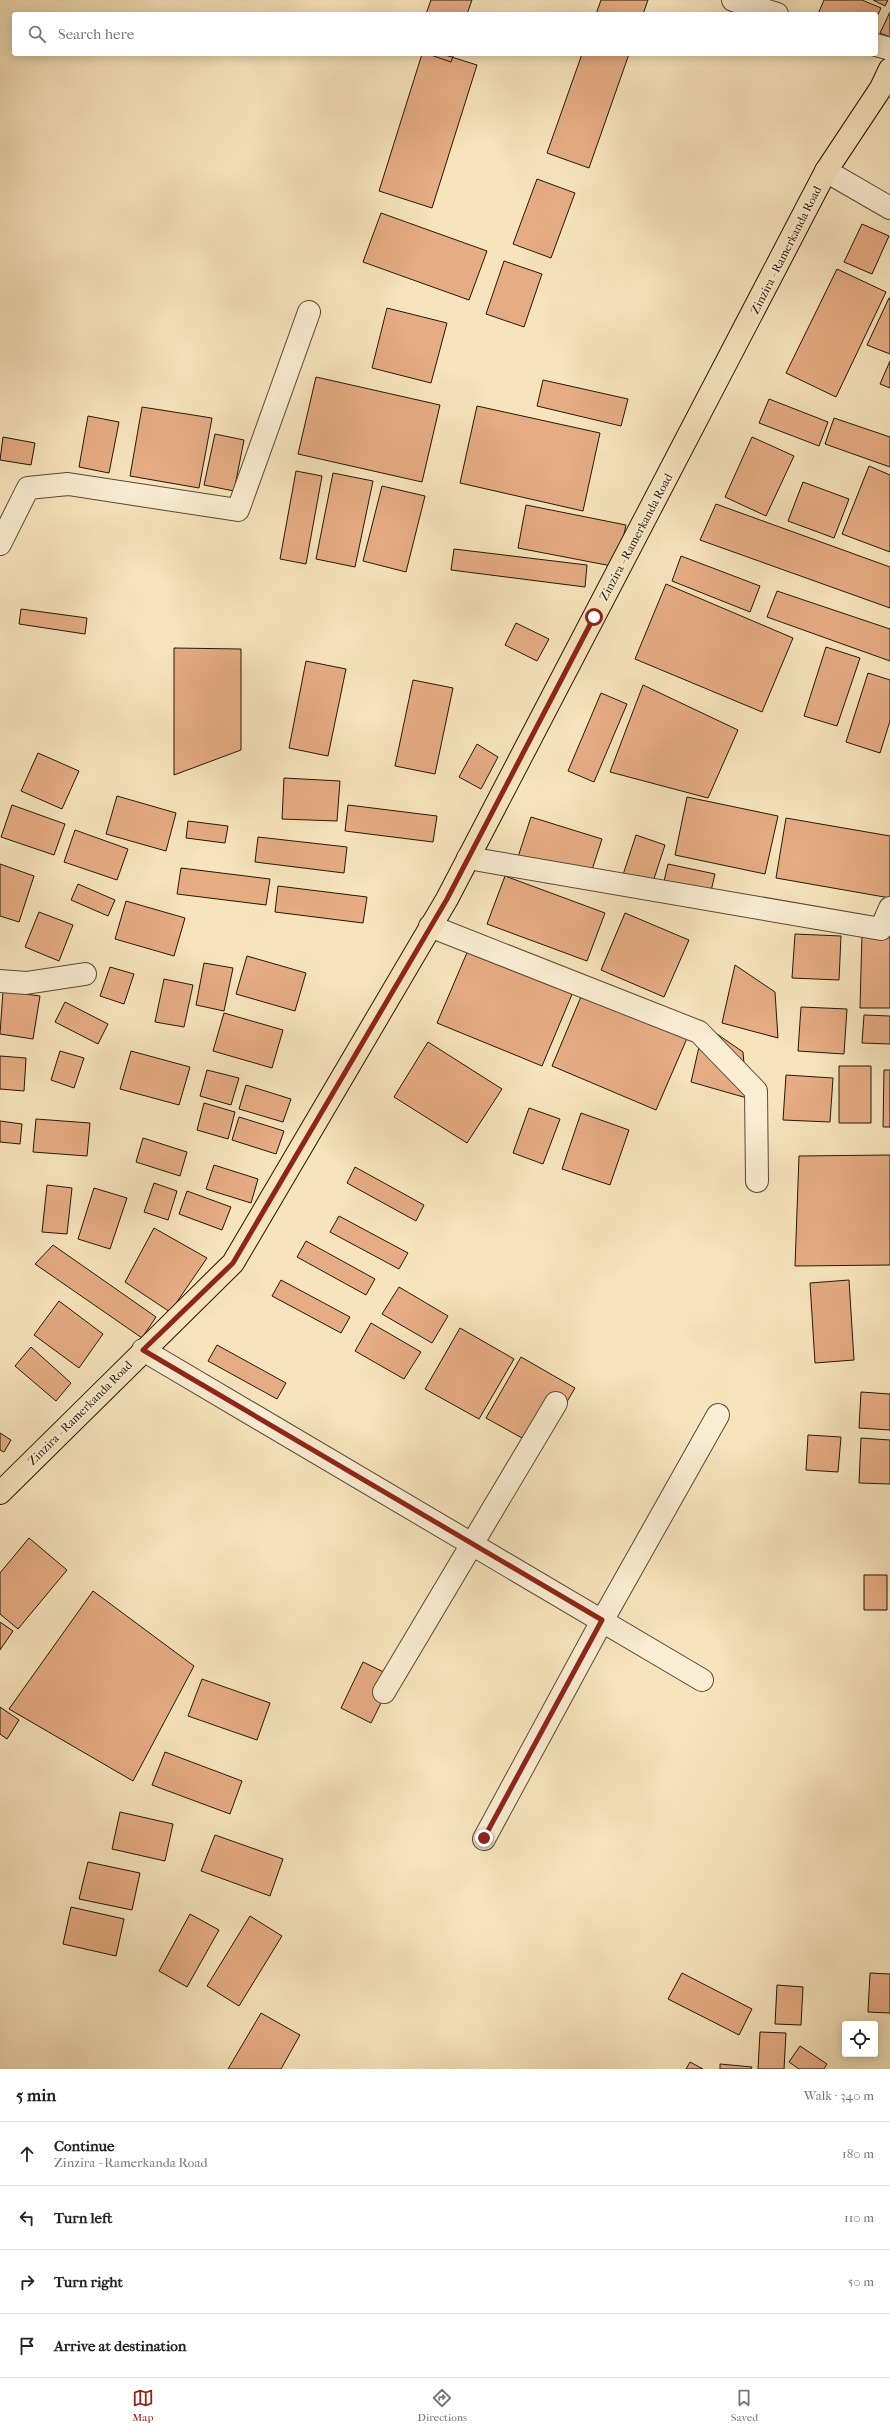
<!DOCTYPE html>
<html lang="en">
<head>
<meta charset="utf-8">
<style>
  body { margin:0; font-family:"IM FELL French Canon",serif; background:#f2f2f2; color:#222 }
  .controls { position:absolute; right:12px; bottom:12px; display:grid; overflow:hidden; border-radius:4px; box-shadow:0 2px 10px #0003 }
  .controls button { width:36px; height:36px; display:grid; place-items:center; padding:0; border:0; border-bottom:1px solid #e0e0e0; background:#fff; color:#222; font:20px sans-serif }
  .stop { position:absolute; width:12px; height:12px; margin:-9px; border:3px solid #8f2418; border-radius:50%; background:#fff }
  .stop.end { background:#8f2418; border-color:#fff; box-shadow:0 1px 4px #0008 }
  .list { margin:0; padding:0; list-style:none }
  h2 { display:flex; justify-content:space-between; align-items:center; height:52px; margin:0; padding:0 16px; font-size:17px }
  h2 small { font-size:13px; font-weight:400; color:#767676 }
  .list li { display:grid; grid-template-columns:26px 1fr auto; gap:12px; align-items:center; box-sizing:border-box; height:64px; padding:0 16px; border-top:1px solid #e0e0e0 }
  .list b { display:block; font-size:15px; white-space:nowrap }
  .list p { margin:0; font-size:13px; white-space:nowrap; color:#767676 }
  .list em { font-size:13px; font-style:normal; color:#767676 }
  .icon { flex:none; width:22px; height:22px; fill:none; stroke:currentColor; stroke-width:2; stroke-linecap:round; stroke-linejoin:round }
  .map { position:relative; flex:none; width:890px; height:2069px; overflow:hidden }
  .search { position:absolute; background:#fff; box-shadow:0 2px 10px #0003; left:12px; right:12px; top:12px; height:44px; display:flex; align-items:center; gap:10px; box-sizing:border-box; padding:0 14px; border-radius:4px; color:#767676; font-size:15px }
  .sheet { height:308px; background:#fff }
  nav { display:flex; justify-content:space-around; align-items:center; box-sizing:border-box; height:56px; border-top:1px solid #e0e0e0; background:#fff; font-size:11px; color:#767676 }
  nav a { display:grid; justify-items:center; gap:2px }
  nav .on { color:#8f2418 }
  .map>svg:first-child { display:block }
  .building { fill:#e6ac83; stroke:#261607 }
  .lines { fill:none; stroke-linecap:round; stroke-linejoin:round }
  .minor-casing { stroke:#5a4a34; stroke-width:24 }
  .primary-casing { stroke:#261607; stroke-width:24 }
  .minor { stroke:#faedd3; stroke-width:22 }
  .primary { stroke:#f7e4bc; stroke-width:22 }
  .route { stroke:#8f2418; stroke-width:5 }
  .labels { text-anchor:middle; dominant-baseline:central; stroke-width:3.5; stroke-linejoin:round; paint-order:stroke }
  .street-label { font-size:12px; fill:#261607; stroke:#faedd3 }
</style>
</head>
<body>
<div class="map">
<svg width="890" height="2069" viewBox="0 0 890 2069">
  <rect width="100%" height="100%" fill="#f7e4bc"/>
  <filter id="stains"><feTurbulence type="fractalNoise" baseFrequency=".005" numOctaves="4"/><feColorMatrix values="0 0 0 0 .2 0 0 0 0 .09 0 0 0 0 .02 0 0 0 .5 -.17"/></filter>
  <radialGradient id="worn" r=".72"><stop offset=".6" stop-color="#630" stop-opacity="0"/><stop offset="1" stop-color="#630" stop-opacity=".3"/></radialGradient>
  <path class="building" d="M431,0H472L467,14H426Z
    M601,0H648L643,14H596Z
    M824,0H862L881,8L876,19V14H818Z
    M873,0H888L885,6Z
    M890,12V37L880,33Z
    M422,54H442L477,65L432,208L379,191Z
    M428,54H454L451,62Z
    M582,54H629L589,168L547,153Z
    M537,179L575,193L551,258L513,244Z
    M381,213L487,251L469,300L363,262Z
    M862,224L889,236L872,274L844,262Z
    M504,261L542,274L524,327L486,314Z
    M837,269L886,292L836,397L786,373Z
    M889,298H890V354L867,345Z
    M387,308L447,323L431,383L372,368Z
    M890,361V388L880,384Z
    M316,377L440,405L422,482L298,454Z
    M543,380L628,399L621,426L537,406Z
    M769,399L828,422L819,446L759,423Z
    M477,406L600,433L583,511L460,483Z
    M142,407L212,418L199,488L130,476Z
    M88,416L119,422L109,473L79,467Z
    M834,418L890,437V467L825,444Z
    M215,434L244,440L234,491L204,485Z
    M3,437L35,443L31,465L0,460Z
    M752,437L794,456L766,516L725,497Z
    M869,466L890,475V552L842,534Z
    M296,471L322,476L306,564L280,559Z
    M333,473L373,481L355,567L316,559Z
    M803,482L849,499L834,538L788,521Z
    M382,486L425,496L406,572L363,561Z
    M716,504L890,567V608L700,540Z
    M526,505L626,525L617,567L518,548Z
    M454,549L587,565L585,587L451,570Z
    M681,556L760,586L750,612L672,581Z
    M666,584L793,638L762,712L635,659Z
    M777,591L890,629V661L767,617Z
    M21,609L87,618L85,634L19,624Z
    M516,623L549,639L537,661L505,645Z
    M826,647L860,658L837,726L804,716Z
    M174,648L241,649V750L174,775Z
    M306,661L346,669L328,756L289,748Z
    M868,673L890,680V721L880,753L846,742Z
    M413,680L453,688L435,774L395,766Z
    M643,685L738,730L708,798L610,772Z
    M601,693L627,704L594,782L568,771Z
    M477,744L498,757L481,789L459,777Z
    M38,753L79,771L62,809L21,791Z
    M284,778L340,781L337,821L282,819Z
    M117,796L176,813L166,851L106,834Z
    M687,797L778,816L765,874L675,855Z
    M12,805L65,824L54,855L1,837Z
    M348,805L437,816L433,842L345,831Z
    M531,817L602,839L589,879L518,857Z
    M786,818L890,836V898L776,878Z
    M188,821L228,826L225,843L186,838Z
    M75,830L128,849L117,880L64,862Z
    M636,835L665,845L650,891L621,881Z
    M258,837L347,847L344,873L255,862Z
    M0,864L34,876L19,922L0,916Z
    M668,864L715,874L708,904L661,894Z
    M181,868L270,879L266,905L177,894Z
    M505,876L605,913L587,961L487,924Z
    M78,884L115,900L108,916L71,900Z
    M278,886L367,897L363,923L275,912Z
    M126,901L185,918L174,956L115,939Z
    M39,912L73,925L59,961L25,947Z
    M625,913L689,940L664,997L601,970Z
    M862,933H890V1008H860Z
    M795,934L841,936L839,980L792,978Z
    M469,948L573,992L542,1066L437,1023Z
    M247,956L306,973L295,1011L236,994Z
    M204,963L233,968L224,1011L196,1005Z
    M735,965L775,992L778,1038L722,1023Z
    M110,967L134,974L124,1004L100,996Z
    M164,979L193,985L184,1027L155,1022Z
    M3,991L40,996L33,1039L0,1034Z
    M583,992L688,1036L656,1110L552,1066Z
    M65,1002L108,1024L98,1044L55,1022Z
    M801,1007L847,1009L844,1054L798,1051Z
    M224,1013L283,1030L272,1068L213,1051Z
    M864,1015L890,1016V1044L862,1043Z
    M704,1025L743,1052L747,1098L691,1082Z
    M428,1042L502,1089L467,1143L394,1097Z
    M60,1051L84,1058L74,1088L51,1080Z
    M131,1051L190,1067L179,1105L120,1089Z
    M0,1056L26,1058L24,1091L0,1089Z
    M839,1066H871V1123H839Z
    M207,1070L239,1078L231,1105L200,1096Z
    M884,1070H890V1127H883Z
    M786,1075L833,1078L830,1122L783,1120Z
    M246,1085L291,1099L283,1122L239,1109Z
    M204,1103L235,1112L228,1139L197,1130Z
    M529,1108L560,1119L543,1164L513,1153Z
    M581,1113L629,1130L610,1185L562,1169Z
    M239,1117L284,1131L276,1154L232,1140Z
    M36,1119L90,1123L87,1156L33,1152Z
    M0,1121L22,1124L20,1144L0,1142Z
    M143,1138L187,1152L180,1176L136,1162Z
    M890,1155V1265L795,1266L799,1156Z
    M214,1165L258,1179L251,1203L206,1189Z
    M355,1167L424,1205L416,1221L347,1183Z
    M154,1183L177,1191L168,1220L144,1212Z
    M47,1185L72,1188L67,1234L42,1232Z
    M94,1188L127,1198L110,1249L78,1239Z
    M187,1191L231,1207L222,1230L179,1214Z
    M339,1216L408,1253L399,1269L330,1232Z
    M154,1228L207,1258L170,1312L125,1282Z
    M306,1241L375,1279L366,1295L297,1257Z
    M53,1245L156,1317L142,1338L35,1264Z
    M281,1280L350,1317L341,1333L272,1296Z
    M849,1280L854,1360L815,1363L810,1283Z
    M399,1287L448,1316L432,1343L382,1314Z
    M59,1301L103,1334L79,1368L34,1335Z
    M371,1323L421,1352L404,1379L355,1351Z
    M460,1328L514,1359L479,1419L425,1389Z
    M217,1345L286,1383L277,1399L208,1361Z
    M31,1347L71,1383L56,1401L15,1366Z
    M521,1357L575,1388L540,1448L486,1418Z
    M861,1392L890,1394V1430L859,1428Z
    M0,1433L11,1440L4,1452L0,1450Z
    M808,1435L841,1437L838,1472L806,1470Z
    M861,1438L890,1440V1484L859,1483Z
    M29,1538L67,1570L18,1629L0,1614V1573Z
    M864,1575H887V1610H864Z
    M93,1591L194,1666L133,1781L9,1709Z
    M0,1622L13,1631L0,1650Z
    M363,1662L394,1677L371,1723L341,1708Z
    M202,1679L270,1703L257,1740L188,1716Z
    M0,1707L19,1720L7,1739L0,1734Z
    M165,1752L242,1781L230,1814L152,1785Z
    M120,1812L173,1824L165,1861L112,1849Z
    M215,1835L283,1859L270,1896L201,1871Z
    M88,1862L140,1873L132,1910L79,1899Z
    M71,1907L124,1919L116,1956L63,1944Z
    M190,1914L219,1930L187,1987L159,1971Z
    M250,1916L282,1936L239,2006L207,1986Z
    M682,1973L752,2009L739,2035L668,1999Z
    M870,1973L890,1974V2013L868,2012Z
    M777,1985L803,1987L801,2025L775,2024Z
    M261,2013L300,2035L281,2069H228Z
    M760,2032L786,2033L784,2069H758Z
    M800,2046L827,2064L824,2069H799L789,2062Z
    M690,2062L703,2069H686Z
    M720,2064L752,2067L751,2069H720Z"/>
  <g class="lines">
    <g class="minor-casing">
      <path id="minor" d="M733,0L777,14
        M876,45L890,49
        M826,171L890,208
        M0,544L28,488L68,484L238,510L309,312
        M468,858L881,929L890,908
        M430,926L699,1032L756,1091L757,1181
        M0,981L26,983L85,974
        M143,1350L702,1680
        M384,1692L556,1403
        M484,1839L602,1621L718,1415"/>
    </g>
    <g class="primary-casing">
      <path id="primary" d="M0,1493L233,1263L447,899L826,171L881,88L890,69"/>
    </g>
    <use href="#minor" class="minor"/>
    <use href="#primary" class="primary"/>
  </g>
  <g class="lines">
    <path class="route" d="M484,1838L602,1620L143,1350L233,1263L447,899L594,617"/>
  </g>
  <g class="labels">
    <g class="street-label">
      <text transform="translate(786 250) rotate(-63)">Zinzira - Ramerkanda Road</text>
      <text transform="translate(636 537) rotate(-62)">Zinzira - Ramerkanda Road</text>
      <text transform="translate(80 1413) rotate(-45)">Zinzira - Ramerkanda Road</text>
    </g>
  </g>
  <rect width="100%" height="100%" filter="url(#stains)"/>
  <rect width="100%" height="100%" fill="url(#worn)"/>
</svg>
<div class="controls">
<button><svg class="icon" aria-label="locate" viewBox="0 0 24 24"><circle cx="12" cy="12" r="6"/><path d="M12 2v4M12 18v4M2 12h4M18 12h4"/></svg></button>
</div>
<div class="stop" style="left:594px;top:617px"></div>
<div class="stop end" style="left:484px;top:1838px"></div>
<div class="search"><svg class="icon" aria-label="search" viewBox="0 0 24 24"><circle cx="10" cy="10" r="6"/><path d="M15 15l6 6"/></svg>Search here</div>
</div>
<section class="sheet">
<h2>5 min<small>Walk · 340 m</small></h2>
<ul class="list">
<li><svg class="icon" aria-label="ahead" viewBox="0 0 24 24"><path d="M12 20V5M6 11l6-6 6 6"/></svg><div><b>Continue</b><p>Zinzira - Ramerkanda Road</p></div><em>180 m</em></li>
<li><svg class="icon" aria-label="left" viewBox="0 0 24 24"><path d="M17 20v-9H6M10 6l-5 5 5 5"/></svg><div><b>Turn left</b></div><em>110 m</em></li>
<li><svg class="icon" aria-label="right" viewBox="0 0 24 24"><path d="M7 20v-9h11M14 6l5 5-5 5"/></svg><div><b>Turn right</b></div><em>50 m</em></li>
<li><svg class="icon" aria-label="arrive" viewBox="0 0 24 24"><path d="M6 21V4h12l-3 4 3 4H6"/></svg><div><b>Arrive at destination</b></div></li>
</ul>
</section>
<nav>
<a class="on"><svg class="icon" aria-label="map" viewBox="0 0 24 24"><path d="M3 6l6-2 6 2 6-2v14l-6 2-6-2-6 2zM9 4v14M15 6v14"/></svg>Map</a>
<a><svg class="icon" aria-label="directions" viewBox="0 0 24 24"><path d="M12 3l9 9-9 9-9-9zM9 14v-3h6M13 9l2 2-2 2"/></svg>Directions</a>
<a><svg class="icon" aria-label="saved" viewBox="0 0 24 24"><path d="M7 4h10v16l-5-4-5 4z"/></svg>Saved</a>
</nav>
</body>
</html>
